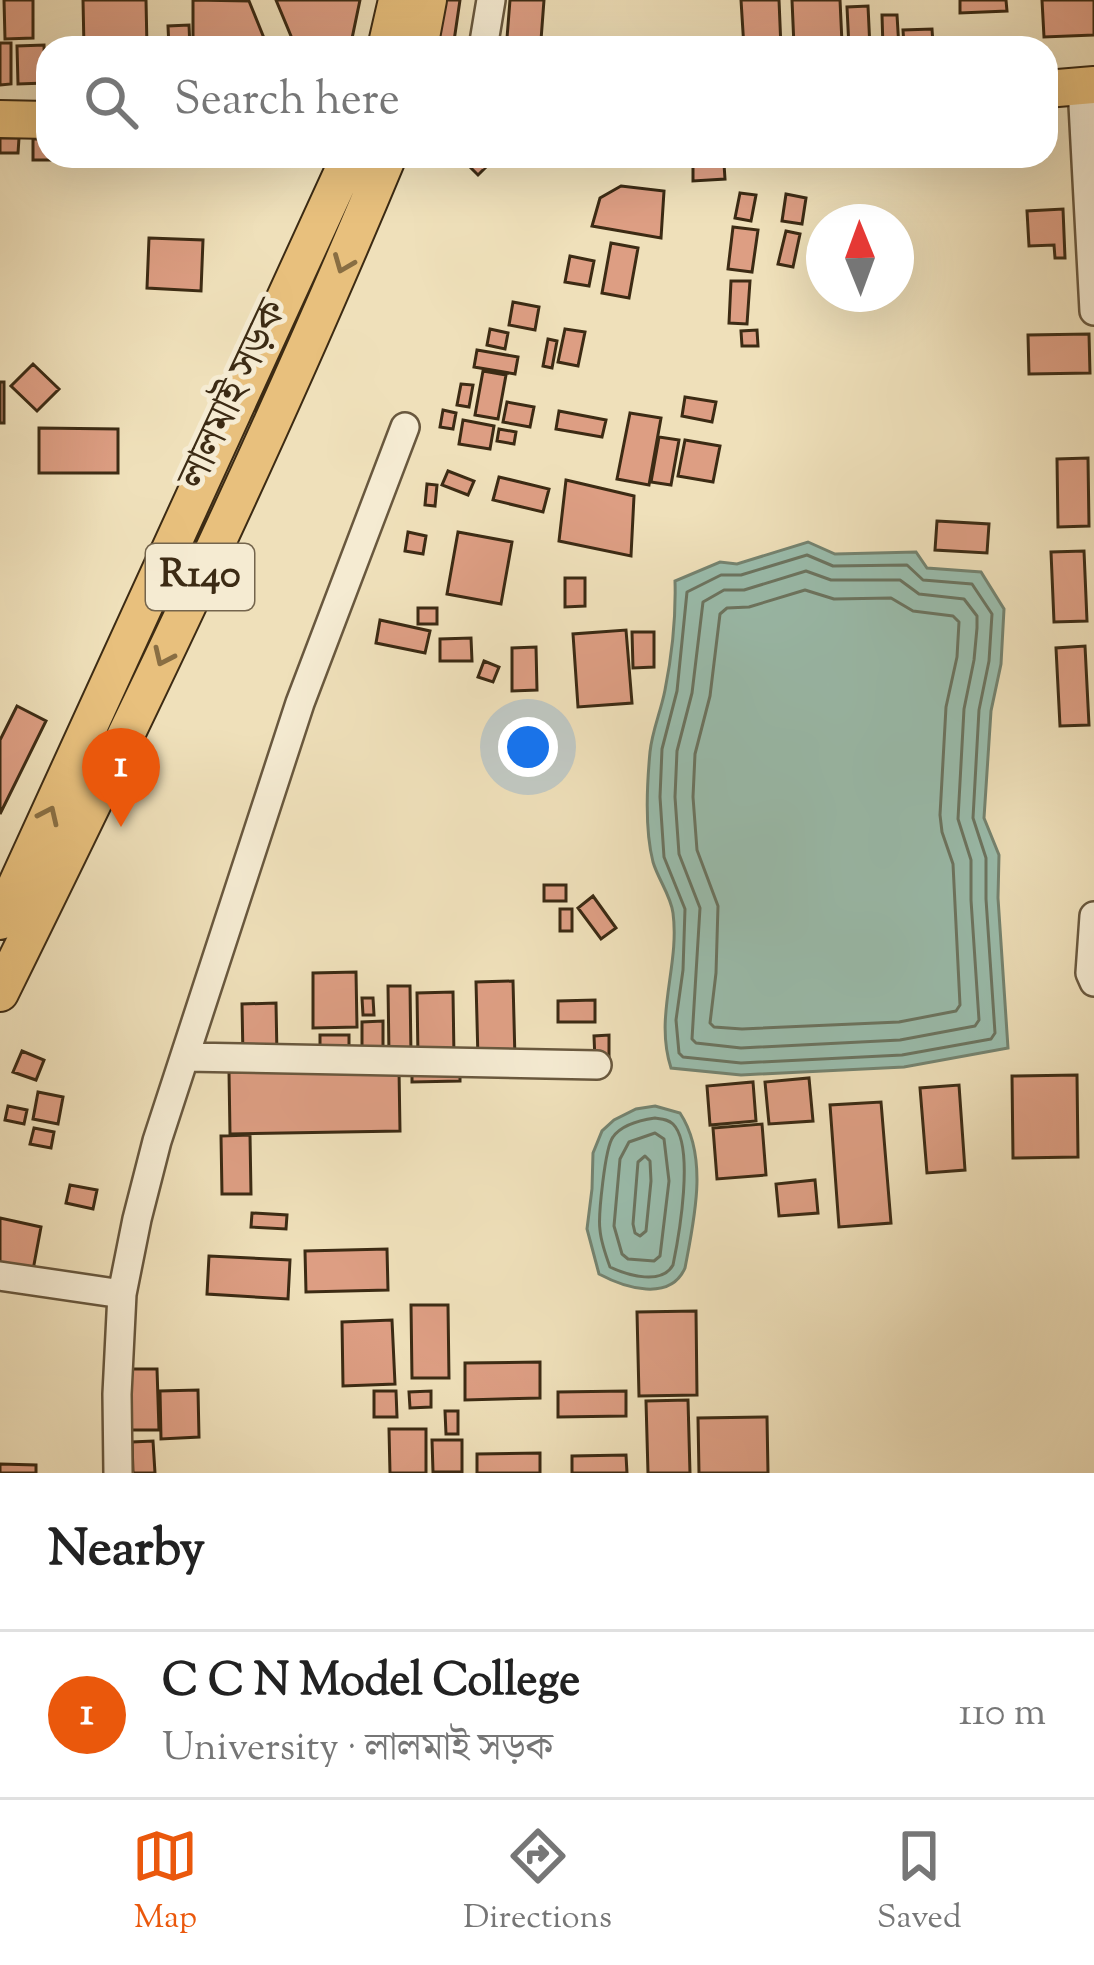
<!DOCTYPE html>
<html lang="en">
<head>
<meta charset="utf-8">
<style>
  body { margin:0; font-family:"Sorts Mill Goudy","Noto Serif Bengali",serif; background:#f2f2f2; color:#222 }
  .compass { position:absolute; left:806px; top:204px; width:108px; height:108px; border-radius:50%; background:#fff; box-shadow:0 12px 48px #0002; rotate:359deg }
  .you { position:absolute; left:528px; top:747px; width:42px; height:42px; margin:-30px; border:9px solid #fff; border-radius:50%; background:#1a73e8; box-shadow:0 0 0 18px #1a73e833 }
  .badge { display:grid; place-items:center; width:78px; height:78px; border-radius:50%; background:#ea580c; color:#fff; font-size:39px; font-weight:700 }
  .pin { position:absolute; translate:-50% -99px; filter:drop-shadow(0 3px 6px #0008) }
  .pin::after { content:''; position:absolute; top:63px; width:42px; height:36px; background:inherit; clip-path:polygon(0 0,100% 0,50% 100%) }
  .list { margin:0; padding:0; list-style:none }
  h2 { display:flex; justify-content:space-between; align-items:center; height:156px; margin:0; padding:0 48px; font-size:51px }
  h2 small { font-size:39px; font-weight:400; color:#767676 }
  .list li { display:grid; grid-template-columns:78px 1fr auto; gap:36px; align-items:center; box-sizing:border-box; height:168px; padding:0 48px; border-top:3px solid #e0e0e0 }
  .list b { display:block; font-size:45px; white-space:nowrap }
  .list p { margin:0; font-size:39px; white-space:nowrap; color:#767676 }
  .list em { font-size:39px; font-style:normal; color:#767676 }
  .icon { flex:none; width:66px; height:66px; fill:none; stroke:currentColor; stroke-width:2; stroke-linecap:round; stroke-linejoin:round }
  .map { position:relative; flex:none; width:1094px; height:1473px; overflow:hidden }
  .search { position:absolute; background:#fff; box-shadow:0 12px 48px #0002; left:36px; right:36px; top:36px; height:132px; display:flex; align-items:center; gap:30px; box-sizing:border-box; padding:0 42px; border-radius:36px; color:#767676; font-size:45px }
  .sheet { height:324px; background:#fff }
  nav { display:flex; justify-content:space-around; align-items:center; box-sizing:border-box; height:168px; border-top:3px solid #e0e0e0; background:#fff; font-size:33px; color:#767676 }
  nav a { display:grid; justify-items:center; gap:6px }
  nav .on { color:#ea580c }
  .map>svg:first-child { display:block }
  .water { fill:#9abdad; stroke:#748370; stroke-width:3 }
  .lines { fill:none; stroke-linecap:round; stroke-linejoin:round }
  .shore { stroke:#6b7460; stroke-width:3 }
  .building { fill:#dd9e83; stroke:#3c2b14; stroke-width:3 }
  .minor-casing { stroke:#69583e; stroke-width:32 }
  .major-casing { stroke:#3c2b14; stroke-width:40 }
  .minor { stroke:#f5ebd2; stroke-width:27 }
  .major { stroke:#e8c07d; stroke-width:36 }
  .oneway { stroke:#896e43 }
  .labels { text-anchor:middle; dominant-baseline:central; stroke-width:10; stroke-linejoin:round; paint-order:stroke }
  .shield { fill:#f5ebd2; stroke:#74654d; stroke-width:3 }
  .shield-label { font-size:39px; font-weight:bold; fill:#3c2b14 }
  .street-label { font-size:42px; fill:#3c2b14; stroke:#f5ebd2 }
</style>
</head>
<body>
<div class="map">
<svg width="1094" height="1473" viewBox="0 0 1094 1473">
  <rect width="100%" height="100%" fill="#efe0ba"/>
  <filter id="stains"><feTurbulence type="fractalNoise" baseFrequency=".00167" numOctaves="4"/><feColorMatrix values="0 0 0 0 .2 0 0 0 0 .09 0 0 0 0 .02 0 0 0 .5 -.17"/></filter>
  <radialGradient id="worn" r=".72"><stop offset=".6" stop-color="#630" stop-opacity="0"/><stop offset="1" stop-color="#630" stop-opacity=".3"/></radialGradient>
  <path class="water" d="M808,542L835,554L916,552L927,568L981,572L1004,609L1001,664L991,711L984,818L999,855L998,898L1008,1048L904,1067L741,1075L671,1068C654,1016 680,965 673,913C671,896 658,879 653,862C645,831 647,784 650,752C652,731 661,711 665,690C672,655 676,616 675,581L720,562L737,564Z
    M655,1106L680,1113C709,1157 694,1220 685,1268C670,1302 625,1288 599,1274L587,1229L592,1189L593,1153L602,1131L614,1120L636,1109Z"/>
  <g class="lines">
    <path class="shore" d="M807,555L833,566L907,565L923,580L972,584L992,614L989,661L979,710L973,818L986,858V899L995,1033L991,1039L902,1055L741,1063L683,1057L679,1053L676,1020L683,970L685,909L664,857L660,797L662,749L677,691L687,592L721,575H741Z
      M806,571L831,580H900L919,594L964,599L977,616V628L974,660L964,709L958,819L971,860V900L979,1020L975,1026L900,1040L741,1048L696,1043L692,1039L700,908L679,854L675,797L677,751L692,693L703,602L724,590H744Z
      M805,590L834,599L891,598L913,611L953,616L959,622L957,657L946,707L940,815L942,832L953,864L960,1005L956,1011L899,1022L742,1029L714,1027L710,1023L716,973L718,906L697,850L693,797L695,754L710,696L720,614L727,608L749,607Z
      M655,1118C662,1119 668,1119 673,1124C695,1146 679,1236 673,1265C662,1285 629,1276 610,1267C606,1256 601,1242 600,1230C598,1217 605,1147 613,1137C622,1124 641,1120 655,1118Z
      M655,1133L664,1139L669,1181L660,1256L654,1261L628,1259L622,1254L614,1226L620,1159L629,1142Z
      M645,1156L650,1161L651,1181L646,1231L640,1236L635,1233L633,1224L638,1162Z"/>
  </g>
  <path class="building" d="M4,0H33V38L5,39Z
    M83,0H146L147,48H84Z
    M193,0L249,1L268,48H193Z
    M276,0H360L350,48H296Z
    M440,0H460L454,41L434,38Z
    M510,0H544L541,40L507,38Z
    M741,0H779L781,48H744Z
    M792,0H840L842,43L794,46Z
    M960,0H1006L1007,11L960,13Z
    M1042,0H1094V35L1044,37Z
    M868,6L870,48H849L847,7Z
    M882,15H897L899,48H883Z
    M189,25L190,48H169L168,26Z
    M932,29L933,44L904,46L903,30Z
    M0,43H11V84L0,85Z
    M44,45L45,83L18,84L17,46Z
    M0,138H19L18,153H0Z
    M33,139H48V156H81V160H33Z
    M463,156H473L485,168L478,175L461,158Z
    M724,164L725,179L693,181V165Z
    M621,186L664,191L661,238L592,226L600,198Z
    M740,193L756,195L751,221L735,218Z
    M786,194L806,198L802,224L782,221Z
    M1063,209L1065,258H1055L1054,245L1029,246L1027,211Z
    M733,227L758,230L752,272L728,269Z
    M786,231L800,234L793,267L778,264Z
    M149,238L203,240L201,291L147,288Z
    M611,243L638,248L629,298L602,293Z
    M570,256L594,261L589,286L565,282Z
    M731,281H750L747,324L729,323Z
    M513,302L539,307L535,330L509,325Z
    M490,329L508,333L505,349L487,345Z
    M565,329L585,332L578,366L558,362Z
    M757,330L758,346H742L741,331Z
    M1089,334L1090,373L1029,374L1028,335Z
    M548,339L557,341L552,368L543,366Z
    M477,350L518,357L515,374L474,367Z
    M33,364L59,389L37,411L11,386Z
    M483,371L506,375L498,419L475,415Z
    M0,382H4V423H0Z
    M461,384L473,385L469,407L457,405Z
    M685,397L716,402L712,422L682,416Z
    M507,402L534,407L530,427L503,422Z
    M443,410L456,413L453,429L440,427Z
    M559,411L606,420L602,437L556,429Z
    M630,413L661,418L649,485L617,479Z
    M463,420L494,426L490,449L459,444Z
    M39,428L118,429V473H39Z
    M499,429L516,432L514,444L497,441Z
    M659,437L679,440L671,485L651,482Z
    M685,440L720,446L713,482L678,476Z
    M1088,458L1089,526L1058,527L1057,459Z
    M448,471L474,481L468,495L442,485Z
    M499,477L549,489L543,512L493,500Z
    M566,480L634,496L631,556L559,541Z
    M427,484L437,485L435,506L425,505Z
    M937,521L989,524L987,553L935,550Z
    M408,532L426,536L423,554L405,551Z
    M458,532L512,542L501,604L447,594Z
    M1084,551L1087,621L1054,622L1051,552Z
    M565,578H585V606L565,607Z
    M418,608H437V624H418Z
    M380,620L430,631L425,653L376,643Z
    M626,630L632,703L578,707L573,634Z
    M632,632H654V667L633,668Z
    M471,638L472,661H440V639Z
    M1085,646L1089,725L1060,726L1056,648Z
    M536,647L537,690L512,691V648Z
    M484,661L499,667L493,682L478,677Z
    M17,706L46,721L0,814V740Z
    M544,885H566V901H544Z
    M593,896L616,928L601,939L578,908Z
    M560,909H572V931H560Z
    M356,972L357,1027L313,1028V973Z
    M513,981L515,1059H478L476,982Z
    M388,986H410L411,1055H389Z
    M453,992L454,1057H418L417,993Z
    M362,998H373L374,1015H363Z
    M595,1000V1022H558V1001Z
    M276,1003L277,1056L243,1057L242,1004Z
    M383,1021V1050L362,1051V1022Z
    M320,1035H349V1050H320Z
    M609,1035V1060L595,1061L594,1036Z
    M22,1051L44,1060L36,1080L13,1072Z
    M460,1066V1081L412,1082V1067Z
    M399,1069L400,1131L230,1134L229,1072Z
    M1077,1075L1078,1157L1013,1158L1012,1076Z
    M809,1078L813,1121L769,1124L765,1082Z
    M753,1082L756,1121L710,1125L707,1086Z
    M959,1085L965,1170L927,1173L920,1088Z
    M38,1092L63,1097L58,1124L33,1119Z
    M881,1102L891,1223L839,1227L830,1105Z
    M8,1106L27,1110L24,1124L5,1120Z
    M762,1124L766,1175L717,1179L713,1128Z
    M34,1128L54,1132L51,1148L30,1144Z
    M250,1135L251,1194H222L221,1136Z
    M815,1180L818,1213L779,1216L776,1184Z
    M70,1185L97,1190L93,1209L66,1203Z
    M252,1213L287,1215L286,1229L251,1227Z
    M0,1218L41,1227L33,1270L0,1263Z
    M387,1249L388,1290L306,1292L305,1251Z
    M209,1256L290,1260L288,1299L207,1294Z
    M411,1305H448L449,1378H412Z
    M696,1311L697,1395L639,1396L637,1312Z
    M392,1320L395,1384L343,1386L342,1322Z
    M540,1362V1398L465,1400V1363Z
    M128,1369H157L159,1430H130Z
    M198,1390L199,1437L161,1439L160,1391Z
    M374,1391H396L397,1417H374Z
    M431,1391V1407L410,1408L409,1392Z
    M626,1391V1416L558,1417V1392Z
    M688,1400L690,1473H648L646,1401Z
    M445,1411H458V1434H446Z
    M767,1417L768,1473H699L698,1418Z
    M389,1429H426V1473H390Z
    M432,1440H462V1472H433Z
    M153,1441L155,1473H133L132,1442Z
    M540,1453V1473H477V1454Z
    M626,1455L627,1473H572V1456Z
    M0,1464L36,1465V1473H0Z"/>
  <g class="lines">
    <g class="minor-casing">
      <path id="minor" d="M483,48L491,0
        M1082,86L1094,311
        M1094,916L1090,973L1094,982
        M186,1057L597,1065
        M0,1276L122,1294
        M118,1473L117,1394L122,1294L137,1219L157,1141L300,703L405,427"/>
    </g>
    <g class="major-casing">
      <path id="major" d="M386,48L397,0
        M419,48L428,0
        M1046,89L1094,85
        M0,119L48,120
        M0,921L350,156
        M0,993C136,717 270,440 388,156"/>
    </g>
    <use href="#minor" class="minor"/>
    <use href="#major" class="major"/>
  </g>
  <defs><path id="oneway-chevron" d="M-2-3.5L2.5 0L-2 3.5" fill="none" stroke-width="1.6" stroke-linecap="round" stroke-linejoin="round" transform="scale(3)"/></defs>
  <g class="oneway">
    <use href="#oneway-chevron" transform="translate(343 264) rotate(112)"/>
    <use href="#oneway-chevron" transform="translate(163 657) rotate(115)"/>
    <use href="#oneway-chevron" transform="translate(49 815) rotate(-65)"/>
  </g>
  <g class="labels">
    <rect class="shield" x="146" y="544" width="108" height="66" rx="9"/>
    <g class="shield-label">
      <text x="200" y="577">R140</text>
    </g>
    <g class="street-label">
      <text transform="translate(235 395) rotate(-65)">লালমাই সড়ক</text>
    </g>
  </g>
  <rect width="100%" height="100%" filter="url(#stains)"/>
  <rect width="100%" height="100%" fill="url(#worn)"/>
</svg>
<svg class="compass" viewBox="-18 -18 36 36"><path d="M0-13l5 13h-10z" fill="#e53935"/><path d="M0 13l5-13h-10z" fill="#767676"/></svg>
<div class="you"></div>
<div class="pin badge" style="left:121px;top:827px">1</div>
<div class="search"><svg class="icon" aria-label="search" viewBox="0 0 24 24"><circle cx="10" cy="10" r="6"/><path d="M15 15l6 6"/></svg>Search here</div>
</div>
<section class="sheet">
<h2>Nearby<small></small></h2>
<ul class="list">
<li><span class="badge">1</span><div><b>C C N Model College</b><p>University · লালমাই সড়ক</p></div><em>110 m</em></li>
</ul>
</section>
<nav>
<a class="on"><svg class="icon" aria-label="map" viewBox="0 0 24 24"><path d="M3 6l6-2 6 2 6-2v14l-6 2-6-2-6 2zM9 4v14M15 6v14"/></svg>Map</a>
<a><svg class="icon" aria-label="directions" viewBox="0 0 24 24"><path d="M12 3l9 9-9 9-9-9zM9 14v-3h6M13 9l2 2-2 2"/></svg>Directions</a>
<a><svg class="icon" aria-label="saved" viewBox="0 0 24 24"><path d="M7 4h10v16l-5-4-5 4z"/></svg>Saved</a>
</nav>
</body>
</html>
